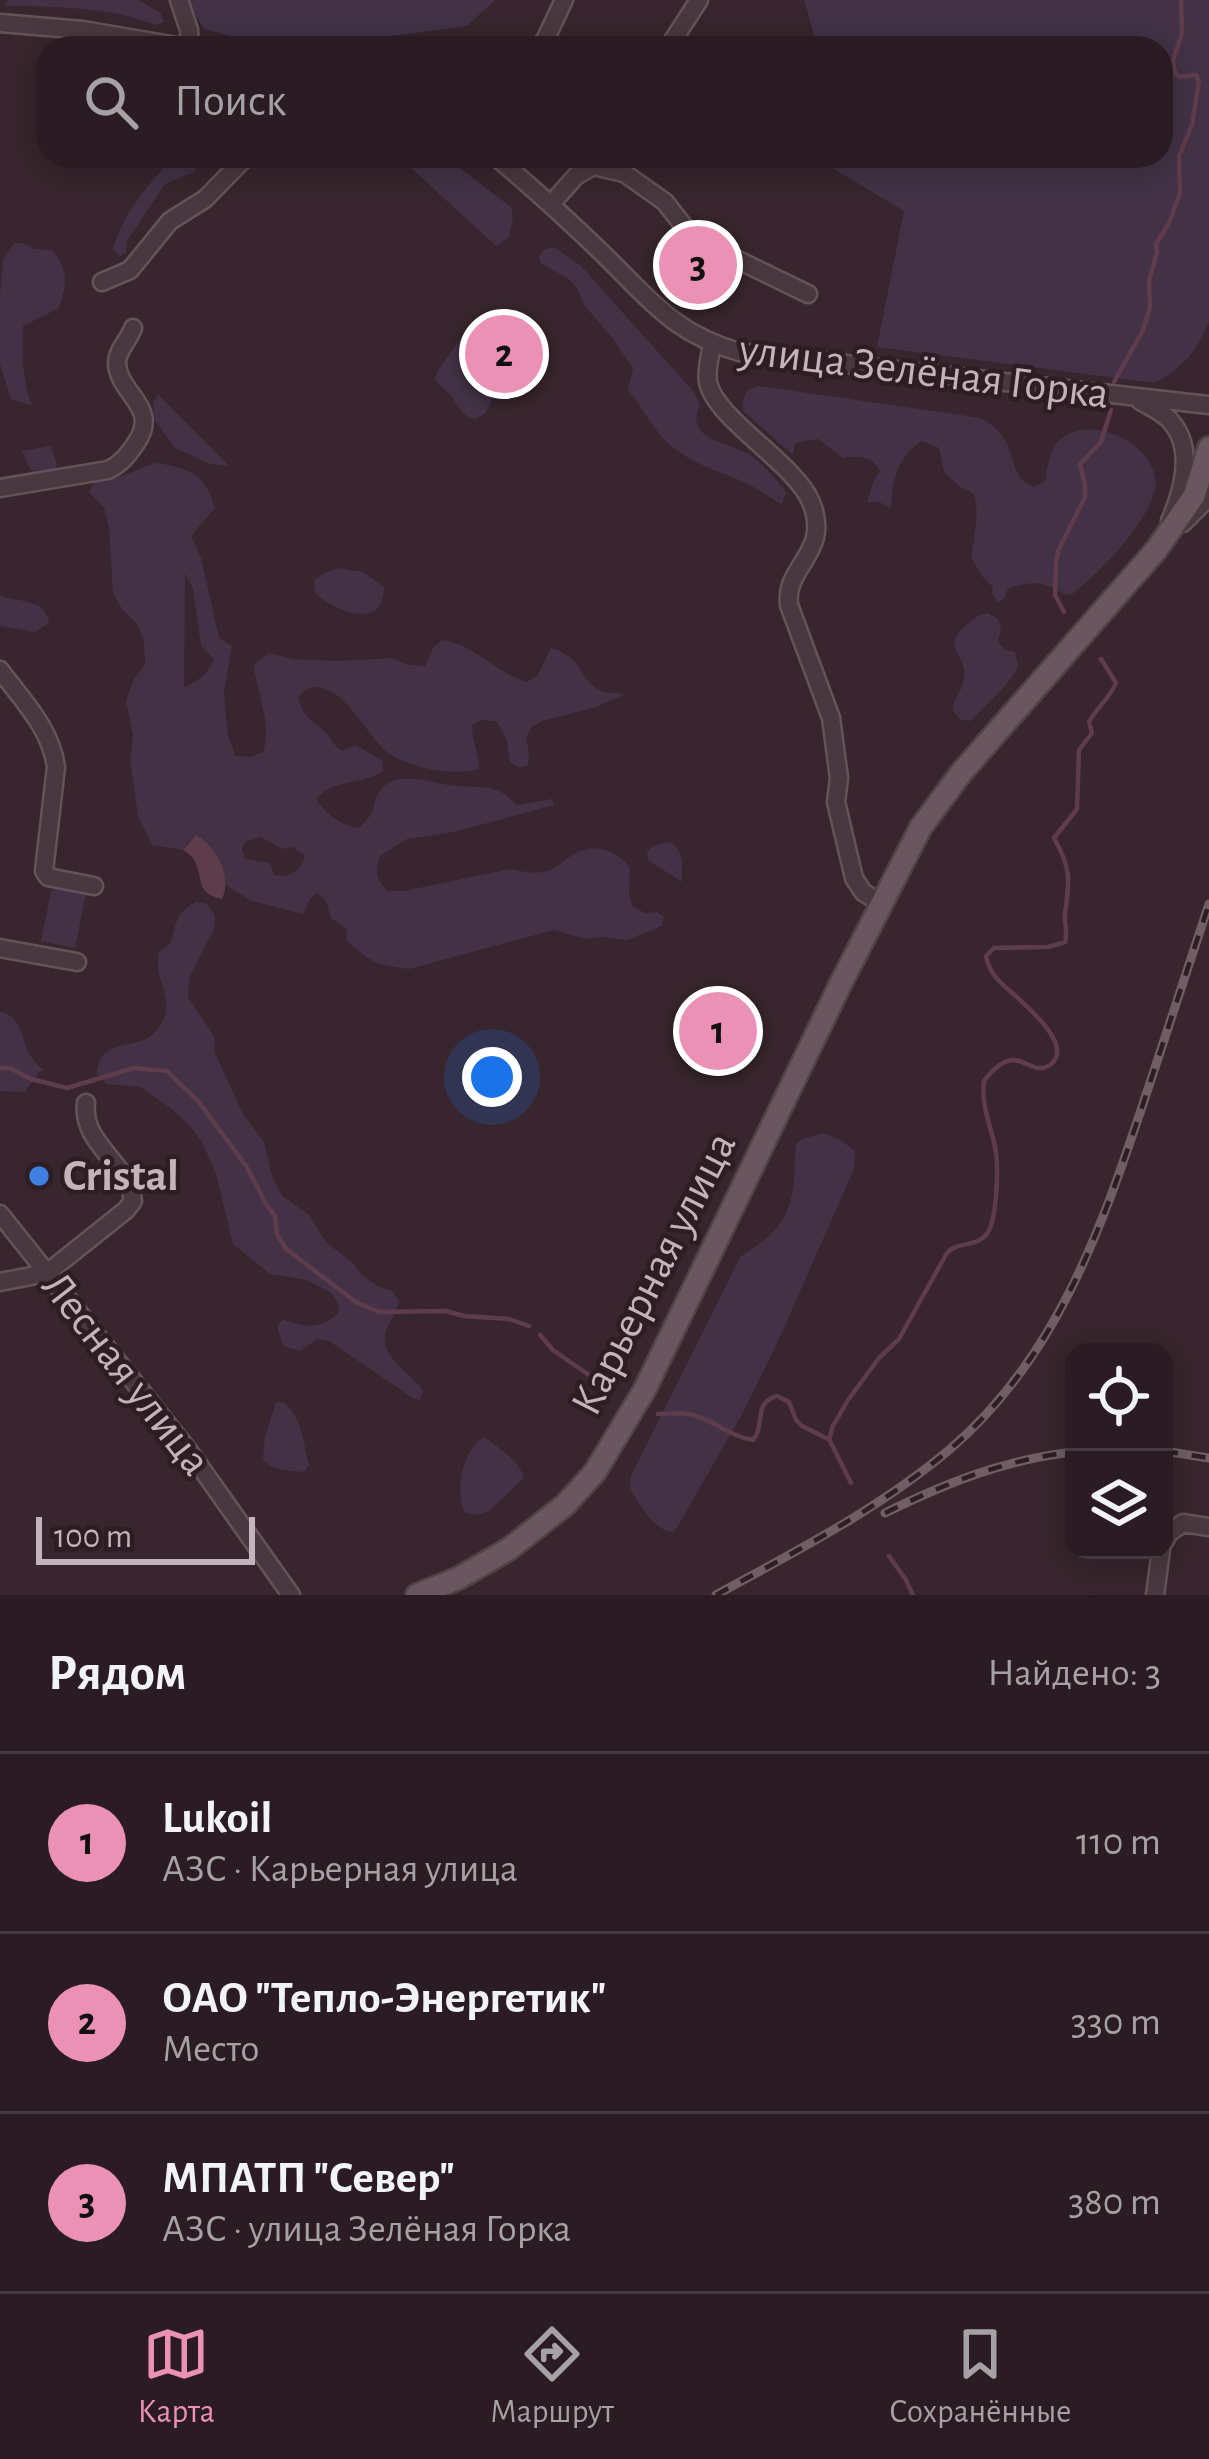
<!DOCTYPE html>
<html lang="ru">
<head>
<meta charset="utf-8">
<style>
  body { margin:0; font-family:"Alegreya Sans",sans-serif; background:#36292f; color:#f1f3f6 }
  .controls { position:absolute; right:36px; bottom:36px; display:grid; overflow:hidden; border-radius:24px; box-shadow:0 6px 30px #0003 }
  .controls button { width:108px; height:108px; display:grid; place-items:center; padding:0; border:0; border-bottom:3px solid #463a40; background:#2a1c22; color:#f1f3f6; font:60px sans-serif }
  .scale { position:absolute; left:36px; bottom:30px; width:219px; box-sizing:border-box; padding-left:12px; border:6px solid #c4b3ba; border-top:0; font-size:33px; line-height:42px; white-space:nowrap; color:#c4b3ba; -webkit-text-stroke:9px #2d1d24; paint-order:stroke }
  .you { position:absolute; left:492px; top:1077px; width:42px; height:42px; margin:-30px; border:9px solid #fff; border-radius:50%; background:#1a73e8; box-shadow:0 0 0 18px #1a73e833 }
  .badge { display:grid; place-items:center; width:78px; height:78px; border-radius:50%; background:#eb91b5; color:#111; font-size:39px; font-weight:700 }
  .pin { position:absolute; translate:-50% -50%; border:6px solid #fff; box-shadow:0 3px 12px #0006 }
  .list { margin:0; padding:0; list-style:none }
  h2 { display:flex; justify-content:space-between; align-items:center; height:156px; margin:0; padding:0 48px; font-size:51px }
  h2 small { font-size:39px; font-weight:400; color:#a5a1a5 }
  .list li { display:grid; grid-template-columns:78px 1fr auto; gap:36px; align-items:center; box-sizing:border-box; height:180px; padding:0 48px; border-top:3px solid #463a40 }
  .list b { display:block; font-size:45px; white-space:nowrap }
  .list p { margin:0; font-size:39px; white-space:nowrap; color:#a5a1a5 }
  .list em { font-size:39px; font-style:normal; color:#a5a1a5 }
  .icon { flex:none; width:66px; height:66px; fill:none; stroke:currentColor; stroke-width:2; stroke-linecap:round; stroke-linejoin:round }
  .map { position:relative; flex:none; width:1209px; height:1595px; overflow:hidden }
  .search { position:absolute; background:#2a1c22; box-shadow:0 6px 30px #0003; left:36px; right:36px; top:36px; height:132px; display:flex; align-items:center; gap:30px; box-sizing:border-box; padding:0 42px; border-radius:36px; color:#a5a1a5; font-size:45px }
  .sheet { height:696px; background:#2a1c22 }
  nav { display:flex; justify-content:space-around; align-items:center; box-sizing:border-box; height:168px; border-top:3px solid #463a40; background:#2a1c22; font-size:33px; color:#a5a1a5 }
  nav a { display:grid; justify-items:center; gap:6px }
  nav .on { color:#eb91b5 }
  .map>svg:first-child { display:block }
  .green { fill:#433246; fill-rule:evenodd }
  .water { fill:#5f3c4b }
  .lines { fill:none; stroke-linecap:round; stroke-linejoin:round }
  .stream { stroke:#5f3c4b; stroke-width:4.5 }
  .minor-casing { stroke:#63535a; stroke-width:21 }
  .major-casing { stroke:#514148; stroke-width:26 }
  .minor { stroke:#49383f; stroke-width:16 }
  .major { stroke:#69565e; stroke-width:21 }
  .rail-casing { stroke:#715d65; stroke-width:9 }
  .rail { stroke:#2d1d24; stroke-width:4.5; stroke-dasharray:14; stroke-linecap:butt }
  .shop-dot { fill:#3f7fe0; stroke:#2d1d24; stroke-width:4.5 }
  .labels { text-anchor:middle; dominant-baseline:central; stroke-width:9; stroke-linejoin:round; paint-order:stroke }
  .street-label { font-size:45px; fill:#c4b3ba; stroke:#2d1d24 }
  .poi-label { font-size:45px; font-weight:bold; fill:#c4b3ba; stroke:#2d1d24; text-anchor:start }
</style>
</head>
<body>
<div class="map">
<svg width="1209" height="1595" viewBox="0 0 1209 1595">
  <rect width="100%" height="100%" fill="#38252d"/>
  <path class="green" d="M8,0H138L161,13L164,22L155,25C113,7 50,6 4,6Z
    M186,0H495L467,26L301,48H277L204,29Z
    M804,0H1209V322C1196,352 1184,367 1155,383L877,347L904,211L812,156H1161V48H818Z
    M175,156H205L194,172L165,184L127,241L126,253L120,256L113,250C121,215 151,181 175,156Z
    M398,156H444L511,207L513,216L509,237L496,246Z
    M14,243H22L34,249L52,250C69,272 67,282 59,308L23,326C22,354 22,379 32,406L11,399L0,364V295L3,260Z
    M554,247L581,266L694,392L700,405C682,442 735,442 753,457C765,466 776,480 786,492L782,504C773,500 766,494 757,489C724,470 692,468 663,438C650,424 642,406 628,390L633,368L613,339L584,305L577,288L569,279L540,263L539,255L545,249Z
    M462,337L473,338L478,352L499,380L486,413L475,419C461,415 459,408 452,397C447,390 440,387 435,379L438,370Z
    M758,386L981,418C990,424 998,428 1004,438C1016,457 1011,479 1034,487L1045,481C1048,466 1049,448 1062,438C1095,412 1167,450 1154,493C1143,529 1100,572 1071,595C1060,594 1055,588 1045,585C1034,581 1020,585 1008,588L1005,598L998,602L992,594L993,587L982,576L971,558C974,536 980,516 974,494L960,487L944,472L939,448L922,441C897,456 893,480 891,508L879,502H867L874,480L880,471C871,456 860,455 843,458L818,439L795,443L793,455L744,412L742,403L747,390Z
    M158,394L229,466H230L210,464L175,448L155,420L153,402Z
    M51,446L57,465L53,472L38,476L30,469L22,451Z
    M157,463C191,469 205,474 215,508L191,536L201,558L219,638L232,646L224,692L228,736L236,756L251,757L263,752C273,722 256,694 254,664L269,653L293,659L340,661L392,658L408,665L425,666L433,648L442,640C474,644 496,673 527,682L538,675L551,648C584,658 576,674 596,688C604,694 615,693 625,694L596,707L542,721L532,727L526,737L529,754L528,765L519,768L510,762L507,740L496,721L481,720L472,725C472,741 479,753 479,769C456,776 408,768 388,753C365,735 331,660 298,697C302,715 309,718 322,729C332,737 331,745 343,751L355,745L382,760L383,771C362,786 335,777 316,799C325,813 341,826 358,828C379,813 370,801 382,788C400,769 434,784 455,786C470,787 490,785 503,793C508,796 512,801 517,805L552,799L554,805L454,832L407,839L380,856C375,872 375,879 388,891H404L510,869C524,872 537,875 550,870C560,866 567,857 576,853C597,842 616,851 630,867L629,895L633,907L645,913L657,912L664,917L662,926L627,940L601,937L585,939L554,930L409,969C376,965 372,963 347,941L346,929L331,918L326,901L317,893L310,899L303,914L252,901L227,886L221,862L189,841L183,850L152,845L138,816L130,759L133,735L126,701L134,679L145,664L144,640L137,624L122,609L113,593L109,527L104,508L89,492L95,480C122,481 133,469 157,463ZM185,573L193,589L201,646L214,659C210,672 196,683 184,687ZM261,837L282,849L292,847L305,855C301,871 290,879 274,875L270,863L245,859L242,849L245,842Z
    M338,568L363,572L384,587C385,631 335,612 315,593L314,581L324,573Z
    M0,596C18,602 47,599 49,623L35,632L0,626Z
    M988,613L998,619L1001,628L998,642L1006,650L1015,652L1018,667L1006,685L970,721L961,720L953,711C953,697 960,695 963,683C972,652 934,650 970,622C983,613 972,617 988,613Z
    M670,842C685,851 682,866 682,882L648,860L647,852L652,846Z
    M52,887L86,894L75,948L41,941Z
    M196,902L207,904L215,915L214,929L190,976L188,997L214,1036L215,1053L243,1114L264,1142L272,1176L282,1196L308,1214L327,1243L353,1263L361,1274L377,1286L392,1291L399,1300C398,1314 386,1323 385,1336C382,1360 413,1374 423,1391L420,1400L413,1398L329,1341L317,1339L300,1351L283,1346L277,1325L283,1319C301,1328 326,1330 339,1311L338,1303L331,1293L307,1280L270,1274L233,1244L216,1174L202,1142L192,1128L173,1110L141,1087L107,1084L97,1074C99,1036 136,1052 154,1033C183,1003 151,982 159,952L170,944C178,923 173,914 196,902Z
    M0,1011C32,1022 14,1048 44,1070L39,1072L25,1092L0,1091Z
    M823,1133L839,1139L855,1151L854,1169L780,1337L742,1414L678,1526L673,1532C652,1530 641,1505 630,1489L631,1476L737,1263L740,1257C773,1236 789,1223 794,1182C795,1169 794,1156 797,1143L802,1139Z
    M283,1402C301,1415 304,1444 309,1465L304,1472C289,1470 274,1472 263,1459L265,1436L276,1403Z
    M484,1437C499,1448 519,1460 524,1478L489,1511L476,1515L465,1513C454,1491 463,1449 484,1437Z"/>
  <path class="water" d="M196,835C217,847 233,877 222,899C187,892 211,866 183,850Z"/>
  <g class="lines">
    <path class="stream" d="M1114,382L1143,330L1150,308L1149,281L1157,252L1156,244L1169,223L1180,193L1179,156L1192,125L1199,81L1196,75L1180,77L1175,73L1173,61L1182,33L1181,0
      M1064,612L1055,595L1056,563L1058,551L1085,497V486L1080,464L1101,442L1111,410
      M0,1068H10L31,1079L67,1088L134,1068L167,1071L199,1102L246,1166L266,1204L275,1216L277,1234L286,1249L356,1302L379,1312L446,1311L464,1316L509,1319L529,1326
      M540,1335L553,1350L609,1389
      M658,1414C668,1414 679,1412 688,1414C712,1418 730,1437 753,1440C766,1425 752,1403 777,1396L789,1402L796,1420L802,1426L828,1439
      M851,1483L829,1439L833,1426L848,1400L879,1358L899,1339L947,1253C959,1240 977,1249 988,1232C997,1218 999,1164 995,1147C990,1123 981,1106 984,1081C1018,1036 1029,1080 1050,1065C1079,1043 1011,994 999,981C992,973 988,967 986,956L994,948L1048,947L1065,942C1068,931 1064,924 1065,913C1070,880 1071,868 1054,838L1077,809L1079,750L1092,733L1089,722C1097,707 1110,698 1116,683L1101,659
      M889,1556L906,1580L913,1595"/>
    <g class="minor-casing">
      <path id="minor" d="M179,0L189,30L190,48
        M0,23L83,30L189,48
        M537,48L545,40L564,0
        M668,48L699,0
        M495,156C530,186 565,217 599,250C647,296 671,333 739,352L1209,405
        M551,204L576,176L593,166L624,173L665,202L693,238L808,294
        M102,282L130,270L170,221L205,199L247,156
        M712,345C710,356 706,370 708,382C715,419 795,463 811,502C832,553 784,565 789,605L831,718L839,778L836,802L854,878L863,892L880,903
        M1140,401C1152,408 1165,413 1173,424C1195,452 1182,493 1170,521
        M0,488L108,470C121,464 128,455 136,443C161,407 118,394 117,363C117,350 129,340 133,328
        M1183,523L1209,497
        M0,670C23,701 51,729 56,767L44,871L48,877L94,886
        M0,948L77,962
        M0,1214L189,1451L291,1595
        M0,1282L47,1273L126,1210L133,1201C129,1163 81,1144 86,1103
        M1164,1542L1169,1533L1183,1523L1209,1527
        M1155,1595L1161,1550"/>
    </g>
    <g class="major-casing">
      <path id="major" d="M417,1595L459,1578L509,1549L565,1505L595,1472L645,1389L841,983L921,827L961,773L1157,549L1194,496L1209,448"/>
    </g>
    <use href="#minor" class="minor"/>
    <use href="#major" class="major"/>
    <g class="rail-casing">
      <path id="rail" d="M1164,1451L1209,1458
        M885,1513C946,1483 1006,1459 1074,1452
        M716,1595C796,1551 879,1509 949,1450C1056,1359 1100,1232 1143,1104C1165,1037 1187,970 1209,904"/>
    </g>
    <use href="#rail" class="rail"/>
  </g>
  <circle class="shop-dot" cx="39" cy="1176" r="12"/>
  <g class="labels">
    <g class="street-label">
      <text transform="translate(924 372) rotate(7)">улица Зелёная Горка</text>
      <text transform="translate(654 1274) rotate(-63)">Карьерная улица</text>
      <text transform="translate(126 1374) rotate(52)">Лесная улица</text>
    </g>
    <g class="poi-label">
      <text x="63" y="1176">Cristal</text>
    </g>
  </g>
</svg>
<div class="controls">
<button><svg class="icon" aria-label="locate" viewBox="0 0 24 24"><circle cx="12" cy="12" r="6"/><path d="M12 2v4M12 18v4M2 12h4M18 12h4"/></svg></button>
<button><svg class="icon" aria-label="layers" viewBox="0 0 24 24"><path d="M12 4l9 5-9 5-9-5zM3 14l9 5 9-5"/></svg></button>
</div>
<div class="scale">100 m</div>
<div class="you"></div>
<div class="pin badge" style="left:718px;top:1031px">1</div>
<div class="pin badge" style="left:504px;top:354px">2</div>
<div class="pin badge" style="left:698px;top:265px">3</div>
<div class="search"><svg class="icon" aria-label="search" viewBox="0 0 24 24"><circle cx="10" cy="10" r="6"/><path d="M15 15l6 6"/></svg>Поиск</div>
</div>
<section class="sheet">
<h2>Рядом<small>Найдено: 3</small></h2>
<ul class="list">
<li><span class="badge">1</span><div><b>Lukoil</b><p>АЗС · Карьерная улица</p></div><em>110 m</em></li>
<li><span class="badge">2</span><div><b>ОАО &quot;Тепло-Энергетик&quot;</b><p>Место</p></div><em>330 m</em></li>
<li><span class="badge">3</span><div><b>МПАТП &quot;Север&quot;</b><p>АЗС · улица Зелёная Горка</p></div><em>380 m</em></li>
</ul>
</section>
<nav>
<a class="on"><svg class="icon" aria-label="map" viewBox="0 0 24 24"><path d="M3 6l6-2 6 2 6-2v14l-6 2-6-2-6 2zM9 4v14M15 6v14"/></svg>Карта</a>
<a><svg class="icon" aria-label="directions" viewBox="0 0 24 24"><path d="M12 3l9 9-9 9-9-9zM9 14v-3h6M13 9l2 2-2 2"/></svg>Маршрут</a>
<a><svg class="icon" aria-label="saved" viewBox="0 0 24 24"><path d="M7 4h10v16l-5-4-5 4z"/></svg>Сохранённые</a>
</nav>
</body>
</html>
